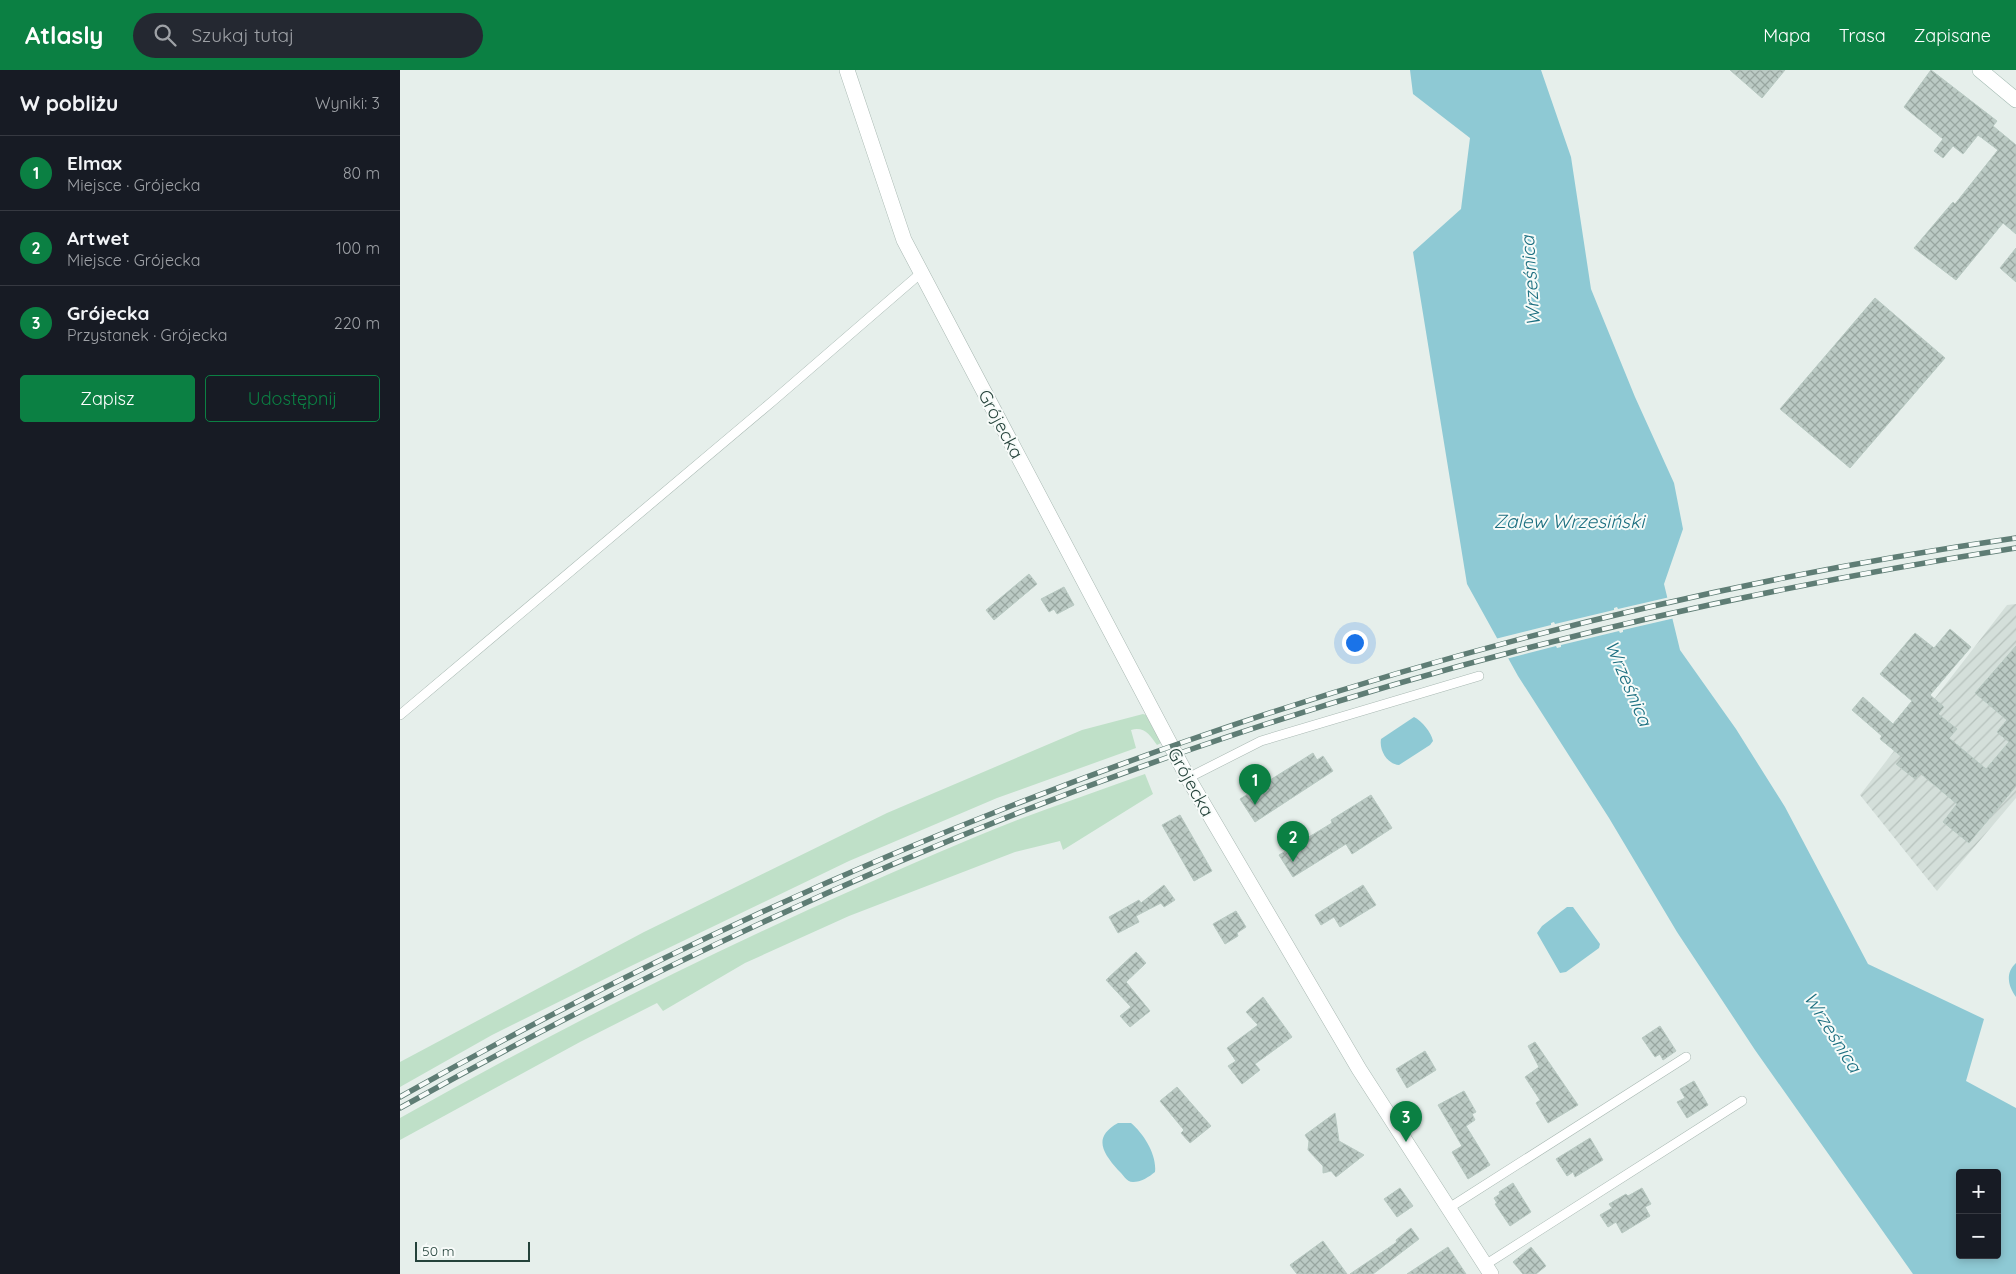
<!DOCTYPE html>
<html lang="pl">
<head>
<meta charset="utf-8">
<style>
  body { margin:0; font-family:Quicksand,sans-serif; background:#242831; color:#f1f3f6 }
  .controls { position:absolute; right:15px; bottom:15px; display:grid; overflow:hidden; border-radius:5px; box-shadow:0 2px 8px #0003 }
  .controls button { width:45px; height:45px; display:grid; place-items:center; padding:0; border:0; border-bottom:1px solid #363941; background:#171b24; color:#f1f3f6; font:25px sans-serif }
  .scale { position:absolute; left:15px; bottom:12px; width:115px; box-sizing:border-box; padding-left:5px; border:2px solid #24423a; border-top:0; font-size:14px; line-height:18px; white-space:nowrap; color:#24423a; -webkit-text-stroke:4px #f7fbf9; paint-order:stroke }
  .you { position:absolute; left:954px; top:572px; width:18px; height:18px; margin:-12px; border:4px solid #fff; border-radius:50%; background:#1a73e8; box-shadow:0 0 0 8px #1a73e833 }
  .badge { display:grid; place-items:center; width:32px; height:32px; border-radius:50%; background:#0b8043; color:#fff; font-size:16px; font-weight:700 }
  .pin { position:absolute; translate:-50% -41px; filter:drop-shadow(0 1px 2px #0008) }
  .pin::after { content:''; position:absolute; top:26px; width:18px; height:15px; background:inherit; clip-path:polygon(0 0,100% 0,50% 100%) }
  .list { margin:0; padding:0; list-style:none }
  h2 { display:flex; justify-content:space-between; align-items:center; height:65px; margin:0; padding:0 20px; font-size:21px }
  h2 small { font-size:16px; font-weight:400; color:#9ea1a6 }
  .list li { display:grid; grid-template-columns:32px 1fr auto; gap:15px; align-items:center; box-sizing:border-box; height:75px; padding:0 20px; border-top:1px solid #363941 }
  .list b { display:block; font-size:19px; white-space:nowrap }
  .list p { margin:0; font-size:16px; white-space:nowrap; color:#9ea1a6 }
  .list em { font-size:16px; font-style:normal; color:#9ea1a6 }
  .actions { display:flex; gap:10px; padding:15px 20px }
  .actions a { flex:1; padding:11px 0; border:1px solid #0b8043; border-radius:5px; text-align:center; font-size:18px; color:#0b8043 }
  .actions .main { background:#0b8043; color:#fff }
  .icon { flex:none; width:28px; height:28px; fill:none; stroke:currentColor; stroke-width:2; stroke-linecap:round; stroke-linejoin:round }
  .map { position:relative; flex:none; width:1616px; height:1204px; overflow:hidden }
  header { display:flex; align-items:center; gap:30px; box-sizing:border-box; height:70px; padding:0 25px; background:#0b8043; color:#fff }
  header strong { font-size:24px }
  nav { display:flex; gap:28px; margin-inline-start:auto; font-size:18px }
  .search { width:350px; height:45px; background:#242831; display:flex; align-items:center; gap:12px; box-sizing:border-box; padding:0 18px; border-radius:28px; color:#9ea1a6; font-size:19px }
  main { display:flex }
  aside { flex:1; background:#171b24 }
  .map>svg:first-child { display:block }
  .industrial { fill:url(#industrial-furrows) }
  .green { fill:#bfe0c8 }
  .water { fill:#8ec9d4; fill-rule:evenodd }
  .pier { fill:#e6efeb }
  .building { fill:url(#building-cross-hatch); stroke:#b8c9c2 }
  .lines { fill:none; stroke-linecap:round; stroke-linejoin:round }
  .lane-casing { stroke:#a8b8b2; stroke-width:10 }
  .street-casing { stroke:#a8b8b2; stroke-width:16 }
  .secondary-casing { stroke:#a4bbb3; stroke-width:16 }
  .lane { stroke:#fff; stroke-width:9 }
  .street { stroke:#fff; stroke-width:15 }
  .secondary { stroke:#fff; stroke-width:15 }
  .rail-casing { stroke:#5f7d75; stroke-width:5.5 }
  .rail { stroke:#f7fbf9; stroke-width:4; stroke-dasharray:11; stroke-linecap:butt }
  .labels { text-anchor:middle; dominant-baseline:central; stroke-width:4; stroke-linejoin:round; paint-order:stroke }
  .street-label { font-size:18px; fill:#24423a; stroke:#f7fbf9 }
  .water-label { font-size:19px; font-style:italic; fill:#1c6f80; stroke:#f7fbf9 }
</style>
</head>
<body>
<header>
<strong>Atlasly</strong>
<div class="search"><svg class="icon" aria-label="search" viewBox="0 0 24 24"><circle cx="10" cy="10" r="6"/><path d="M15 15l6 6"/></svg>Szukaj tutaj</div>
<nav><a>Mapa</a><a>Trasa</a><a>Zapisane</a></nav>
</header>
<main>
<aside>
<h2>W pobliżu<small>Wyniki: 3</small></h2>
<ul class="list">
<li><span class="badge">1</span><div><b>Elmax</b><p>Miejsce · Grójecka</p></div><em>80 m</em></li>
<li><span class="badge">2</span><div><b>Artwet</b><p>Miejsce · Grójecka</p></div><em>100 m</em></li>
<li><span class="badge">3</span><div><b>Grójecka</b><p>Przystanek · Grójecka</p></div><em>220 m</em></li>
</ul>
<div class="actions"><a class="main">Zapisz</a><a>Udostępnij</a></div>
</aside>
<div class="map">
<svg width="1616" height="1204" viewBox="0 0 1616 1204">
  <defs>
    <pattern id="industrial-furrows" width="10" height="10" patternUnits="userSpaceOnUse" patternTransform="scale(1.25)"><rect width="10" height="10" fill="#d4dfda"/><path d="M-1 1l2-2M0 10L10 0M9 11l2-2" fill="none" stroke="#b6c1bc"/></pattern>
    <pattern id="building-cross-hatch" width="8" height="8" patternUnits="userSpaceOnUse" patternTransform="scale(1.25)"><rect width="8" height="8" fill="#bbcac4"/><path d="M0 0l8 8M0 8l8-8" fill="none" stroke="#98a6a0"/></pattern>
  </defs>
  <rect width="100%" height="100%" fill="#e6efeb"/>
  <path class="industrial" d="M1616,534V728L1537,821L1460,725L1607,535Z"/>
  <path class="green" d="M743,644L746,645L761,673L757,675C750,665 744,656 731,660L736,678L597,728L449,791L231,896L92,965L0,1017V992L244,862L487,743L682,660Z
    M745,704L753,724L663,780L660,771L615,782L449,846L345,893L263,941L257,933L180,972L0,1070V1048C149,964 301,887 457,818C520,791 583,762 647,739C680,727 712,716 745,704Z"/>
  <path class="water" d="M1010,0H1141L1171,87L1191,219L1235,327L1274,413L1283,459L1264,514L1280,580L1336,659L1385,737L1468,894L1584,949L1566,1011L1616,1038V1204H1513L1355,980L1277,862L1209,748L1118,606L1067,514L1013,182L1061,139L1070,68L1013,24ZM1560,1103H1597V1185H1560Z
    M1014,647C1022,651 1031,662 1033,671L1030,675L999,695C987,694 979,680 981,669Z
    M1167,837H1173L1200,874L1199,878L1166,902L1160,903L1137,863L1142,856Z
    M1616,893V927C1608,916 1605,903 1616,893Z
    M718,1053H731C744,1064 757,1085 755,1102C749,1107 741,1112 733,1112C726,1112 723,1104 718,1100C702,1082 693,1067 718,1053Z"/>
  <path class="pier" d="M1270,527L1275,548L1223,560V562L1220,563L1219,561L1161,575V577L1157,578L1156,576L1106,589L1095,569L1151,555V553L1154,552L1155,554L1214,540V538L1217,537L1218,539Z"/>
  <path class="building" d="M1330,0H1385L1362,28Z
    M1531,0L1597,51L1593,56L1616,75V164L1603,153L1556,210L1514,178L1553,132L1555,134L1598,80L1578,65L1563,84L1553,76L1543,88L1534,81L1543,69L1504,37Z
    M1616,178V212L1600,198Z
    M1475,228L1545,288L1450,398L1380,339Z
    M629,504L637,514L594,550L586,540Z
    M664,517L674,535L657,544L654,539L649,542L641,529Z
    M1550,559L1571,577L1530,625L1544,637L1538,644L1557,659L1549,668L1586,699L1609,672L1597,662L1607,650L1575,623L1616,576V716L1569,773L1543,752L1557,734L1520,703L1515,709L1496,694L1502,687L1480,669L1482,666L1452,640L1463,627L1493,654L1512,631L1480,604L1515,563L1534,578Z
    M913,683L917,690L923,686L933,701L855,752L840,729Z
    M971,725L992,758L952,784L946,774L893,807L879,785L932,753L931,750Z
    M780,745L812,801L794,811L762,755Z
    M764,815L775,830L764,837L761,833L736,846L739,852L718,863L709,847L739,830L741,833Z
    M963,815L976,835L940,857L934,847L921,855L915,845Z
    M836,841L846,857L837,863L838,866L825,874L813,854Z
    M736,882L746,893L726,912L750,941L730,957L720,946L731,937L706,910Z
    M863,927L892,967L855,994L860,1000L842,1014L828,996L836,991L827,978L858,955L846,942Z
    M1260,956L1276,981L1263,990L1260,984L1255,987L1242,968Z
    M1135,972L1178,1035L1148,1053L1136,1033L1140,1030L1125,1007L1139,997L1128,976Z
    M1025,981L1036,1000L1007,1018L996,999Z
    M1294,1011L1308,1035L1287,1048L1277,1032L1285,1028L1280,1019Z
    M777,1017L811,1056L790,1073L781,1063L784,1060L760,1031Z
    M1064,1021L1076,1042L1072,1044L1075,1050L1066,1056L1090,1095L1068,1109L1052,1082L1062,1076L1038,1035Z
    M935,1043L939,1071L964,1085L936,1107L931,1101L923,1103V1096L908,1080L909,1071L905,1065Z
    M1190,1068L1203,1090L1175,1107L1173,1102L1167,1106L1156,1089Z
    M1113,1113L1131,1142L1110,1156L1095,1134L1097,1133L1094,1128L1100,1124L1099,1122Z
    M1000,1118L1013,1136L997,1147L984,1129Z
    M1242,1118L1251,1134L1245,1137L1250,1146L1222,1163L1216,1152L1208,1157L1200,1145L1212,1138L1209,1134L1226,1124L1228,1126Z
    M1011,1158L1019,1169L973,1204H950L997,1172L996,1170Z
    M923,1171L947,1204H897L890,1195Z
    M1048,1177L1066,1204H1007Z
    M1131,1177L1146,1196L1136,1204H1123L1113,1192Z"/>
  <g class="lines">
    <g class="lane-casing">
      <path id="lane" d="M0,645L374,330L521,203
        M788,708L861,671L1079,606
        M1049,1138L1286,987
        M1085,1195L1342,1031"/>
    </g>
    <g class="street-casing">
      <path id="street" d="M447,0L504,170L788,708L959,999L1091,1204"/>
    </g>
    <g class="secondary-casing">
      <path id="secondary" d="M1580,0L1616,30"/>
    </g>
    <use href="#lane" class="lane"/>
    <use href="#street" class="street"/>
    <use href="#secondary" class="secondary"/>
    <g class="rail-casing">
      <path id="rail" d="M0,1027C500,745 1047,550 1616,468
        M0,1038C252,897 513,775 786,681C1056,587 1334,522 1616,478"/>
    </g>
    <use href="#rail" class="rail"/>
  </g>
  <g class="labels">
    <g class="street-label">
      <text transform="translate(601 354) rotate(62)">Grójecka</text>
      <text transform="translate(791 712) rotate(61)">Grójecka</text>
    </g>
    <g class="water-label">
      <text transform="translate(1130 211) rotate(-94)">Wrześnica</text>
      <text x="1169" y="451">Zalew Wrzesiński</text>
      <text transform="translate(1229 613) rotate(67)">Wrześnica</text>
      <text transform="translate(1433 962) rotate(58)">Wrześnica</text>
    </g>
  </g>
</svg>
<div class="controls">
<button>+</button>
<button>−</button>
</div>
<div class="scale">50 m</div>
<div class="you"></div>
<div class="pin badge" style="left:855px;top:735px">1</div>
<div class="pin badge" style="left:893px;top:792px">2</div>
<div class="pin badge" style="left:1006px;top:1072px">3</div>
</div>
</main>
</body>
</html>
